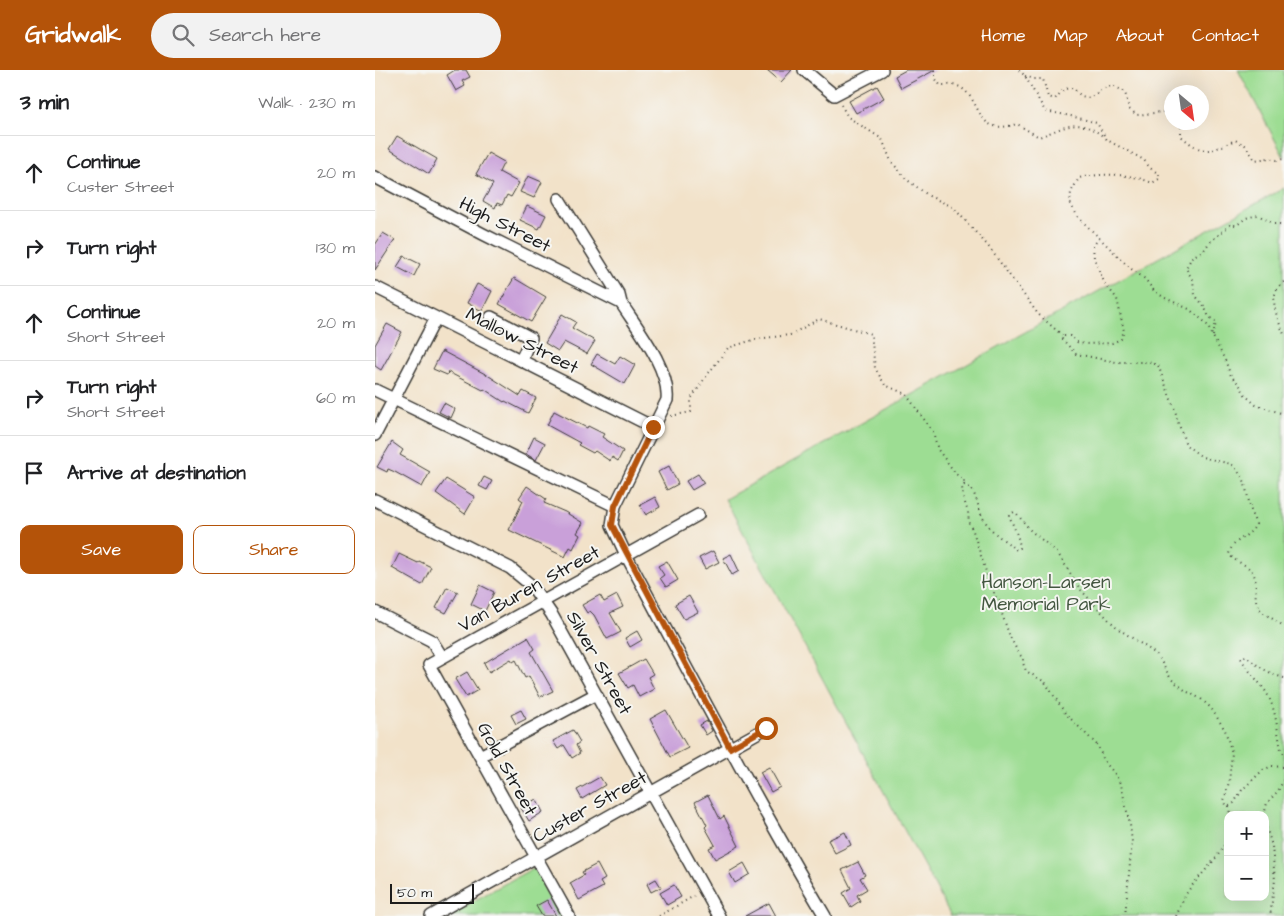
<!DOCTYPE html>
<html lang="en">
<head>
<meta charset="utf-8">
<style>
  body { margin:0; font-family:"Architects Daughter",sans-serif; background:#f2f2f2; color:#202124 }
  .controls { position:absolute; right:15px; bottom:15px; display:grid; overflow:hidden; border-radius:10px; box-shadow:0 5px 20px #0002 }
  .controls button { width:45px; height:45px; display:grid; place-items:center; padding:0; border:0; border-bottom:1px solid #e0e0e0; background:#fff; color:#202124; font:25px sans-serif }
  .compass { position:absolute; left:789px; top:15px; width:45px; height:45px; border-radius:50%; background:#fff; box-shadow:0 5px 20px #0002; rotate:151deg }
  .scale { position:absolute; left:15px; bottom:12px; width:84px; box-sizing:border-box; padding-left:5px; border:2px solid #1c1c1c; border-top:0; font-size:14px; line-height:18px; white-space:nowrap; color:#1c1c1c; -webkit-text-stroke:4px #f6f6f2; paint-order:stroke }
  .stop { position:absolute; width:15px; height:15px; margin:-11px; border:4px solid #b45309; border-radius:50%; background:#fff }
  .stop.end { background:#b45309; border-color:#fff; box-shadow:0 1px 5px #0008 }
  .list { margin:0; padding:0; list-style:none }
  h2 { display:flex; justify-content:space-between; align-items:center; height:65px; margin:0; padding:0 20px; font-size:21px }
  h2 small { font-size:16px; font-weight:400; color:#757577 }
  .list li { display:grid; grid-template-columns:32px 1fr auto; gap:15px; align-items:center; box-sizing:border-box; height:75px; padding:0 20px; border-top:1px solid #e0e0e0 }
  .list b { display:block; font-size:19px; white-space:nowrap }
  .list p { margin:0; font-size:16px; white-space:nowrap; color:#757577 }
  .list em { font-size:16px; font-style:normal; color:#757577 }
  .actions { display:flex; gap:10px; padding:15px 20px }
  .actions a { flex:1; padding:11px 0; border:1px solid #b45309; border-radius:10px; text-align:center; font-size:18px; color:#b45309 }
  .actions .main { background:#b45309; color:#fff }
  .icon { flex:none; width:28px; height:28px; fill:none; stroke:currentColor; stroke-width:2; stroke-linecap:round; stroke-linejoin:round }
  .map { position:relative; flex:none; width:909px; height:846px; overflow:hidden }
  header { display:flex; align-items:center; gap:30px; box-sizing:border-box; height:70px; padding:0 25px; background:#b45309; color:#fff }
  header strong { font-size:24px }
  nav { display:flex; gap:28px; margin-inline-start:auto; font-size:18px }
  .search { width:350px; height:45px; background:#f2f2f2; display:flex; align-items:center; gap:12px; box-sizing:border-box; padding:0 18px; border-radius:28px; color:#757577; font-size:19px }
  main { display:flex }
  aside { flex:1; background:#fff }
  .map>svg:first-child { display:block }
  .green { fill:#9ddd93; stroke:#5c7c58; fill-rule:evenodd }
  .building { fill:#c9a0d9 }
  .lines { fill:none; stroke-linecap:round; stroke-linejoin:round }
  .minor-casing { stroke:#3c3a36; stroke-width:14 }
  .path { stroke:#3c3a36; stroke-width:2; stroke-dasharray:1 4; stroke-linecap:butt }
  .minor { stroke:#fff; stroke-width:11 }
  .route { stroke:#b45309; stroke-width:6 }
  .labels { text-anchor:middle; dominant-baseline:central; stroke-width:4; stroke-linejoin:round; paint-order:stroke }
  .street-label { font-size:19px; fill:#1c1c1c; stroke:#f6f6f2 }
  .park-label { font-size:19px; fill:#435640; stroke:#f6f6f2 }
</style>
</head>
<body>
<header>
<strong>Gridwalk</strong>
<div class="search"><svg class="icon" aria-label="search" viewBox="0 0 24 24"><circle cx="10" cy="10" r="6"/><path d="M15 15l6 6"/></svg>Search here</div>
<nav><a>Home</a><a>Map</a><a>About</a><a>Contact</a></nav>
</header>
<main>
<aside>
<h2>3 min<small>Walk · 230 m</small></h2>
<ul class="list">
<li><svg class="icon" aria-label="ahead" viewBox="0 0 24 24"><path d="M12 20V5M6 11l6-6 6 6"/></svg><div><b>Continue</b><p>Custer Street</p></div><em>20 m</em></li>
<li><svg class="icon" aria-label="right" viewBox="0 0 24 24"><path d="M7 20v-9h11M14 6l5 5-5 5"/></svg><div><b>Turn right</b></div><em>130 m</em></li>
<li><svg class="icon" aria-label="ahead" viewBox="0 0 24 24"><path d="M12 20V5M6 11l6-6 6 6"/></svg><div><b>Continue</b><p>Short Street</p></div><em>20 m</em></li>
<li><svg class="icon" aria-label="right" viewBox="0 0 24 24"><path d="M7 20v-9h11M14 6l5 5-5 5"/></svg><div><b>Turn right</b><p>Short Street</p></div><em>60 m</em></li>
<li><svg class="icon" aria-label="arrive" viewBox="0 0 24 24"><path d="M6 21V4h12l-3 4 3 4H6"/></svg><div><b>Arrive at destination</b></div></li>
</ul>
<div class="actions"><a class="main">Save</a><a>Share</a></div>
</aside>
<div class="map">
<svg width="909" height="846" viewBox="0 0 909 846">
  <rect width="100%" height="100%" fill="#f6f6f2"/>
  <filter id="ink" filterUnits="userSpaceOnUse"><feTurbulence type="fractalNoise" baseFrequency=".02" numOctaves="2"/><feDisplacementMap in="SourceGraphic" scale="10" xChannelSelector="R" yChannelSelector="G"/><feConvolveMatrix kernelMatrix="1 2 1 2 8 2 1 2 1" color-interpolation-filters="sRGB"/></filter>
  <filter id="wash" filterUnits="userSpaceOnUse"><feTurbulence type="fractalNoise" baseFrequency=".0096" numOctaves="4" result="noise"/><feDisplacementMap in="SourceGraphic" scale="20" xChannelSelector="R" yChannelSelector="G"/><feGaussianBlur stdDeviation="1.12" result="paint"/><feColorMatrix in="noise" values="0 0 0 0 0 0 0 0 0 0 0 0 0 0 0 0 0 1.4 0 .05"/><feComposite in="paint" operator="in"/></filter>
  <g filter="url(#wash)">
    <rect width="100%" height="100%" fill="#f2e2c9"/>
    <path class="green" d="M863,0H909V87Z
      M909,118V846H576L350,429ZM853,745H890V827H853Z
      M160,797L188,846H71Z"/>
    <g id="blocks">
      <path class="building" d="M80,0H91L95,7L87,11L90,16L81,21L72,5Z
        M392,0H417L406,12Z
        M531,0H560L526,18L520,6Z
        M502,16L509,28L481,43L474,31Z
        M22,66L62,89L54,104L14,79Z
        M113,83L129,92L124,102L144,113L136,127L132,125L127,135L122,133L120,138L108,131L118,114L101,104Z
        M153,106L167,112L159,128L145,122Z
        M152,136L171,145L164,159L145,150Z
        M8,163L20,170L0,200V175Z
        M29,186L45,194L39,206L22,197Z
        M139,208L171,227L156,252L124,234Z
        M102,214L117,221L107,241L92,233Z
        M187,244L201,252L197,258L220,271L212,284L189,272L183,281L170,273Z
        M12,254L27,262L6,300L0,296V275Z
        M67,281L114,306L145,326L148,321L161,328L153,343L130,331L129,332L109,319L108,320L73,302L72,305L58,299Z
        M222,284L240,294L245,286L260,295L250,314L216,294Z
        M69,333L80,339L76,348L64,342Z
        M179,341L212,358L213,356L229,364L227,367L248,381L243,391L237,387L235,391L220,381L218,383L203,375L205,373L172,355Z
        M159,367L170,373L161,390L151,384Z
        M17,372L28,380L25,385L55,402L47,417L20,402L13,399L12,402L2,397Z
        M294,396L303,414L292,420L283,402Z
        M323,404L329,413L317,420L311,411Z
        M109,407L117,411L112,420L104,416Z
        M71,409L100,427L90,444L61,423Z
        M152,416L171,429L169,433L190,442L208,453L202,463L205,465L198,479L195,477L190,487L134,460L148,431L144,428Z
        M280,427L285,437L271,445L265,435Z
        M338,481L344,492L330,499L324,488Z
        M24,484L43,493L44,491L56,497L47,515L17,498Z
        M356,484L364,501L357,505L348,488Z
        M292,491L303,510L291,517L285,508L289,505L283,496Z
        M105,515L119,522L110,541L96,534Z
        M72,517L83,522L71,543L61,538Z
        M225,525L229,532L242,525L248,537L235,543L246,562L232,569L219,545L215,541L212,543L207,535Z
        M314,526L323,542L309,549L300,534Z
        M262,561L267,570L255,577L250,568Z
        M153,567L160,579L156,582L178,621L165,627L154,606L150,608L141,590L138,592L136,589L114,602L109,593Z
        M269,589L278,604L273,607L279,619L264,627L258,615L253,618L244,603Z
        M92,602L103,620L91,627L80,609Z
        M146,640L151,649L141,654L136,645Z
        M291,640L313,678L295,687L275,649Z
        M332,651L337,661L331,665L325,655Z
        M198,660L205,672L201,675L205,683L197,688L189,675L183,679L178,671Z
        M394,697L405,717L396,722L385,702Z
        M225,707L230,715L207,729L202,720Z
        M333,725L345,749L349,746L364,776L340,789L334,778L340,775L330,757L332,755L320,732Z
        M161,729L168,742L154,751L146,738Z
        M470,762L476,775L460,783L453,770Z
        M483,792L490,805L485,808L492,819L482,825L485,831L476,837L468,823L476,818L467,800Z
        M369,793L375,804L360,813L354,802Z
        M222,794L230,809L225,812L228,817L204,830L195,813L209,805L207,802Z
        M281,809L286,817L276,822L272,814Z
        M299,815L306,827L292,835L285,823Z
        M172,830L181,846H167L161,836Z
        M394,833L401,846H370Z"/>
    </g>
  </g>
  <g filter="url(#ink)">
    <use href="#blocks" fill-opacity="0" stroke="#3c3a36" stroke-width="1"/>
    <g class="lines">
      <g class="minor-casing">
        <path id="minor" d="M429,0L459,25L507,0
          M0,107L108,164L246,233
          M184,129L244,225L246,233C263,259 295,299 292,330L240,436L237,455L251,485C316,606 380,728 450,846
          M0,217L278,357
          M116,247L156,268L146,290
          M0,320L240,436
          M0,365L61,248
          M0,430L135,498L157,516L177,545L344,846
          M0,542L57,571L67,587
          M105,686L221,624
          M56,846L391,658
          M194,846L54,595L323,445"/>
      </g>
      <path class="path" d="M560,0V8L565,15C571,15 579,14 585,17C609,32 599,67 642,54L664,67C691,57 704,46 730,68
        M644,0L650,6L670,41L696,46L722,53L732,70L769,90L775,98L784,104V109L777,113C755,103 727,103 704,108L696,122L695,133L703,147L755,198L770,209L779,221L790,228L814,239L831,253L850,290L856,306L864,314L871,326L881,335L909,344
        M650,6L659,9H668L673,27L680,29L689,19L698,18L706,26L715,28C730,18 732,11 750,22L754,39L762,45L796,41
        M466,35L473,47L507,69L516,91L531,109L554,126L578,137L613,176L663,244L688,266
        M806,52V66C829,86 835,82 860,70L870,75L880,90L894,88L902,90L909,89
        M724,168L718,176L719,188L729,212L742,229L749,261L746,269L737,273L709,274L702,272L695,266H688L687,269L701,284L741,292H773L783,295L800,340L803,352L811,375L827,387L856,394L860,397L869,410L877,445L881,454C875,468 857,469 854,484C860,493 872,493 878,503C884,513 877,528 884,538C890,546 902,550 909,557
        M909,212C891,224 902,248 909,264
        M838,266L841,252L834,247L829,236L820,225L818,211L811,198L817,187L829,180L834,173L855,155H862L871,148L883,145L899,154H909
        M296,346L316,342V329L330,308L353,278L381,269L415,265L444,249L496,264L500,298L510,315L531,324L558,362L563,380L581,404L589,410V415
        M909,608C895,604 882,596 871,586L866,588C872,600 881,608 889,619C901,635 902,660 906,679L909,684
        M854,736L859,733L867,720L888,700L897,696L909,697
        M889,745L892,733L903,721L909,709
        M890,753L897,776L900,810L895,846
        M284,846L319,826
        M750,846L757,772L755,755L746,715L740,704L729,691L723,676L690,643L670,612L651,601L648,593V588L644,584L635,567L627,544L626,533L619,525V515L612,505L598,461L594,453L593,442L588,427L587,417L589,415C602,418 602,438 608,448C614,458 620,464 630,471C635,474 637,478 642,480L645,478C644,466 638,456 634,445L639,442L642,444L656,461L682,482L705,519L734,550L745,560L774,579L783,586L796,609L811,621L826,629L836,638L850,660L857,683L854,712L849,731L852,736H854L855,745
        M801,846C805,838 808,829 813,821C826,803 845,788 853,767"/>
      <use href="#minor" class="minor"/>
    </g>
  </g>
  <g class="lines" filter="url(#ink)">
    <path class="route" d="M278,357L240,436L237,455L355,678L391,658"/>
  </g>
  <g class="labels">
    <g class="street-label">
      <text transform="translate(130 155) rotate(27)">High Street</text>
      <text transform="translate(147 271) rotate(27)">Mallow Street</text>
      <text transform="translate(154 519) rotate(-29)">Van Buren Street</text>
      <text transform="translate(224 593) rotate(61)">Silver Street</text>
      <text transform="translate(132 699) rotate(61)">Gold Street</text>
      <text transform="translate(215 737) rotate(-29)">Custer Street</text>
    </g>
    <g class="park-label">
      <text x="671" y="512">Hanson-Larsen<tspan x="671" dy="22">Memorial Park</tspan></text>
    </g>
  </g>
</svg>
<div class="controls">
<button>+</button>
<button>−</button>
</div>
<svg class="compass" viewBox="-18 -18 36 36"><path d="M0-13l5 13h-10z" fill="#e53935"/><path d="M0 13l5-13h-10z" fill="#757577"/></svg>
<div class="scale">50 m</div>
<div class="stop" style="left:391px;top:658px"></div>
<div class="stop end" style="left:278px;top:357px"></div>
</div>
</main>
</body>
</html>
